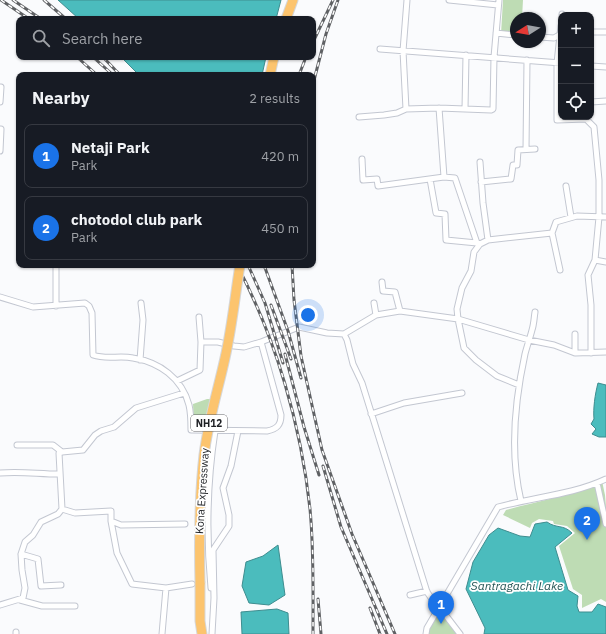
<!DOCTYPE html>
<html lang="en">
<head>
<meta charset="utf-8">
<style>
  body { margin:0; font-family:"IBM Plex Sans",sans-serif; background:#20242c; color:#f1f3f6 }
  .controls { position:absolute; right:12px; top:12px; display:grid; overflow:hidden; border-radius:8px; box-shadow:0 1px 3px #0004 }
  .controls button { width:36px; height:36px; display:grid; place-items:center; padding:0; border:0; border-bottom:1px solid #363941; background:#171b24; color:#f1f3f6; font:20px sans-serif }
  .compass { position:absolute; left:510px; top:12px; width:36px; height:36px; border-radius:50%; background:#171b24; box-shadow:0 1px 3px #0004; rotate:259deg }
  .you { position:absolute; left:308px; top:315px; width:14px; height:14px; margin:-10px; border:3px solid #fff; border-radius:50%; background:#1a73e8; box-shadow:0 0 0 6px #1a73e833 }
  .badge { display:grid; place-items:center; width:26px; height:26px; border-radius:50%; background:#1a73e8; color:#fff; font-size:13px; font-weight:700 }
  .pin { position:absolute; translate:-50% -33px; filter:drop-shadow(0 1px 2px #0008) }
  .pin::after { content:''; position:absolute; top:21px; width:14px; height:12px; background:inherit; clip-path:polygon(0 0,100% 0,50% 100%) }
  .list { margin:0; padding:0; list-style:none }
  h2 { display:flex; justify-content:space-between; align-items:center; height:52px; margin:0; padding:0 16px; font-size:17px }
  h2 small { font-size:13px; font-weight:400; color:#9ea1a6 }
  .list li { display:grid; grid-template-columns:26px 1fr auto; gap:12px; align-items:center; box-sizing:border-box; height:64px; margin:0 8px 8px; padding:0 8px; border:1px solid #363941; border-radius:8px }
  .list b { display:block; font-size:15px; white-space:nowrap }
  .list p { margin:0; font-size:13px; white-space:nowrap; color:#9ea1a6 }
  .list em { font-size:13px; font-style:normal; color:#9ea1a6 }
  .icon { flex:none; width:22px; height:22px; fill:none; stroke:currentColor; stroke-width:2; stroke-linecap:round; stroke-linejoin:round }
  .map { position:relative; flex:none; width:606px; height:634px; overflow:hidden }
  .search { position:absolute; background:#171b24; box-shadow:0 1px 3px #0004; left:16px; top:16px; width:300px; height:44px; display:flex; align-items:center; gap:10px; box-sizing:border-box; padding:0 14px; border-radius:8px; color:#9ea1a6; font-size:15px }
  .panel { position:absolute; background:#171b24; box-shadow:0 1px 3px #0004; left:16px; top:72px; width:300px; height:196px; border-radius:8px }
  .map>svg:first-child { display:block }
  .green { fill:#bedcb4 }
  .water { fill:#4bbcbd; stroke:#3e8d8f }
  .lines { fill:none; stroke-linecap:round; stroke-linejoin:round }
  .minor-casing { stroke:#c3c7d1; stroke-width:7 }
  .trunk-casing { stroke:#d6d7d8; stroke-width:11 }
  .minor { stroke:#fff; stroke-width:5 }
  .trunk { stroke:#fcc46e; stroke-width:9 }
  .rail-casing { stroke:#5f6164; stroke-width:3 }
  .rail { stroke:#fff; stroke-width:1.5; stroke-dasharray:4.5; stroke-linecap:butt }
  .trunk-bridge-casing { stroke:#d6d7d8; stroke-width:11; stroke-linecap:butt }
  .trunk-bridge { stroke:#fcc46e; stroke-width:9 }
  .labels { text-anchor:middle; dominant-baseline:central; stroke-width:3.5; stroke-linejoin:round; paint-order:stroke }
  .shield { fill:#fff; stroke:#626366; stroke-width:1 }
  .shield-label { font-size:10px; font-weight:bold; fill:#1e2024 }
  .street-label { font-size:11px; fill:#1e2024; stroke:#fff }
  .water-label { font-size:12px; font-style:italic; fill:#255656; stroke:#fff }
</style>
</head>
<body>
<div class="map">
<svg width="606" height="634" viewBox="0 0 606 634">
  <rect width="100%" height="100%" fill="#fafbfd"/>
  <path class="green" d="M503,0H523L522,18H516V34H501Z
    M207,399H213L207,428L194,426L193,404Z
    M602,481L605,495L606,507V602L601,599L582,608V595L573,589L559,546L575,533L567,526L554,524L553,521L539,519L532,523L530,528L503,515L506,510C538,501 571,496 602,481Z
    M439,609L459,634H426Z"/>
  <path class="water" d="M58,0H281L276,19H79Z
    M121,57H266L262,75H139Z
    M598,383L606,385V437H599L592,434L596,429L591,424L594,419C593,409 595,394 598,383Z
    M547,522C557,529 563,524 572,533L555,547L568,590L578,596L577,606L579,612H592L598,604L606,607V634H484L485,628L466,589L473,562L489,535L498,528L520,536L530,537L535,524Z
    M278,545L285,595L269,605L249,603L242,586L246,562L263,556Z
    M277,609L288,613L289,634H242L241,612Z"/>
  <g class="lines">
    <g class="minor-casing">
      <path id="minor" d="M449,0L498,5
        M562,15V14
        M561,26L557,63V120L586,119L594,127L599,180V217L595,260L588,275L591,305V353
        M591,32H606
        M496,33L516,35
        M540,37L554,38L561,34
        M380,49L561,63
        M591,66L606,67
        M0,102L1,87
        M591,102L606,101
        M439,108L444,177L455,178L477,243L480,244
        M406,109L403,51L407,0
        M465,109L466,55
        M359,117L384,115L397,113L406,109L439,108L491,110L493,109L494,57L499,0
        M0,129H1L0,151
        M526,149L527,60
        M362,159L363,180L377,179L378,186L444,177
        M480,162L483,203L488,240
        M430,179L436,213L445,214L446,240L477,243
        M481,182L511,179L513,165H517L518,150L535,149
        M566,186L571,217
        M552,233L560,270
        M595,260L606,262
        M56,265V306
        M382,282L383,291L395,292L400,311
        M0,297L33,307L85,303L89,306L92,313L93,355C107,360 119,355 133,358C159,362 182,378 189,405C191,413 191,422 191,430L267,431C277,429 281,425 281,415L261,342L299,327L327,333L344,334L347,340L353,364L362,383L427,592L439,609L447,617L460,634
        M374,303L376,315
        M344,334L376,315L400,311L458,319L529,340L554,345L575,353L606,352
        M201,342H218L234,346L244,347L261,342
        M575,353V334
        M140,360L143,320L141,303
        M177,381L200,370L201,342L199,317
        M519,385L497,376L476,360L464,348L458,319L457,309L462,288L471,271L474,252L480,244L488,240L552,233L556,222L577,216L606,217
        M371,414L404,403L462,393
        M17,445H53L62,452
        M0,473C20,471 39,474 59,474
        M597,483L606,524
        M521,501C510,455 515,400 525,354C527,346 530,338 532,330C534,324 534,318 535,312
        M62,509L75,513L111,511V521L121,525L185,524
        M111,521L117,553L132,584L166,588L192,584
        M21,554L38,559L41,586L61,585
        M211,588C206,536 207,483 215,431
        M410,595L427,591
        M20,600L42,606H75
        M0,605L23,598L25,588L22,570L21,554L25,542L33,535L41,522L58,514L62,509L59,453L62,452L83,450L95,435L101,431L114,427L136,408L184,393
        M16,632V634
        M162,634L166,588
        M212,634L214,598L213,550L229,526V515L223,488L231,466L238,431
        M426,634L427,628L498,507C534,497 572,495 606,479"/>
    </g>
    <g class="trunk-casing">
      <path id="trunk" d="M286,19L293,0
        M270,75L274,57
        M200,583V621L202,634"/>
    </g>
    <use href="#minor" class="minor"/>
    <use href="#trunk" class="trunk"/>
    <g class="rail-casing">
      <path id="rail" d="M1,0L29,19
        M13,0L41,19
        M44,0L66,19
        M313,42L333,0
        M77,57L97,75
        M93,57L113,75
        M103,57L120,75
        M299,75L306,57
        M313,84L326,34L338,0
        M237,265C276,339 301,425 310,509C314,550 313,593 313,634
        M248,265L265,303L283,363
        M264,265L288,331L301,378
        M292,265L294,300L301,356L322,450L352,534L395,634
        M271,305L291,359
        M285,354L304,427L319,475
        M323,466L341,527L387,634
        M318,599L321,634
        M370,608L380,634"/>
    </g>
    <use href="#rail" class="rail"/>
    <g class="trunk-bridge-casing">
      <path id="trunk-bridge" d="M200,583C199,540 199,498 204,455C208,422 218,390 225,358C232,327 235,296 240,265"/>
    </g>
    <use href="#trunk-bridge" class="trunk-bridge"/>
  </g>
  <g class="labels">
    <rect class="shield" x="191" y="415" width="36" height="16" rx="3"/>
    <g class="shield-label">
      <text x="209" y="423">NH12</text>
    </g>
    <g class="street-label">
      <text transform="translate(202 491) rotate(-86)">Kona Expressway</text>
    </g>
    <g class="water-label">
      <text x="517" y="585">Santragachi Lake</text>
    </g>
  </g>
</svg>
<div class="controls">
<button>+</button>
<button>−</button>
<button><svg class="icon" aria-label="locate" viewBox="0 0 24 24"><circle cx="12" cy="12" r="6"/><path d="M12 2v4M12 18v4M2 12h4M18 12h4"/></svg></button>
</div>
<svg class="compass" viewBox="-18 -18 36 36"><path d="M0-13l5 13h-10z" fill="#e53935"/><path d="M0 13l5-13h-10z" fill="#9ea1a6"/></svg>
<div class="you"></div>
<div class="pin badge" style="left:441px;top:624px">1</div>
<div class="pin badge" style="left:587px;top:540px">2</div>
<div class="search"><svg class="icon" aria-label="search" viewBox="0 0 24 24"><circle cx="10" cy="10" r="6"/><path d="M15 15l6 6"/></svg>Search here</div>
<section class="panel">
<h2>Nearby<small>2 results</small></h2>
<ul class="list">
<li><span class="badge">1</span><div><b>Netaji Park</b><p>Park</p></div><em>420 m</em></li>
<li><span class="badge">2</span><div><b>chotodol club park</b><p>Park</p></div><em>450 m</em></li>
</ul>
</section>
</div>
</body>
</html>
